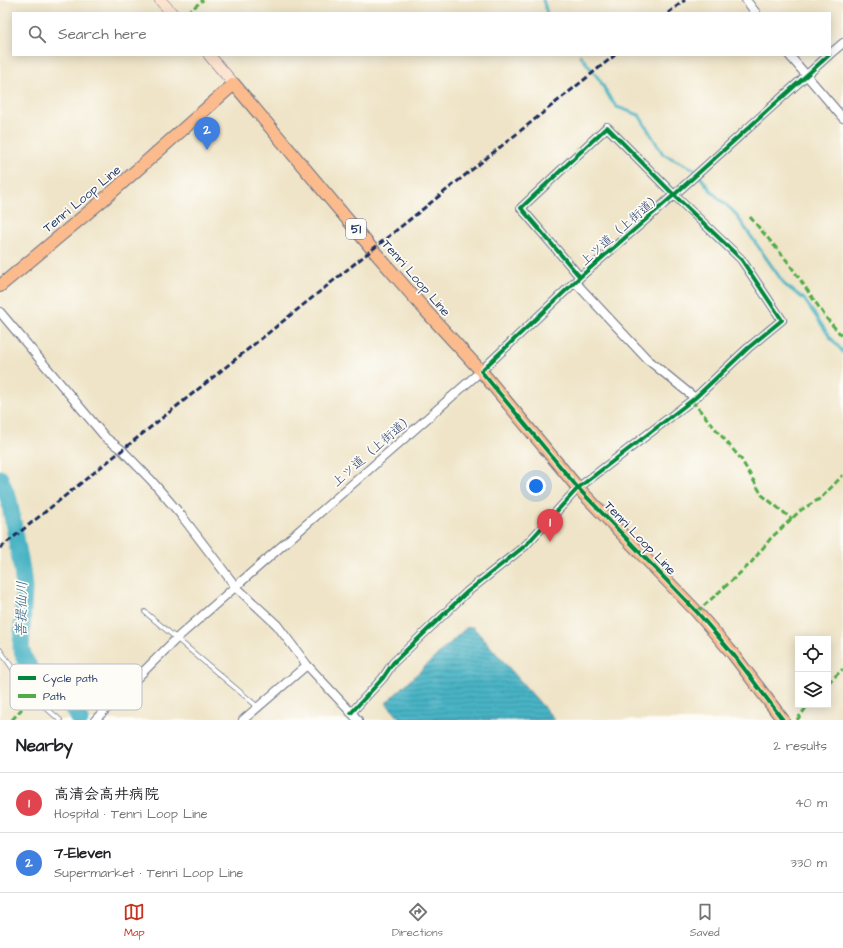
<!DOCTYPE html>
<html lang="en">
<head>
<meta charset="utf-8">
<style>
  body { margin:0; font-family:"Architects Daughter","Klee One",sans-serif; background:#f6f6f6; color:#202124 }
  .controls { position:absolute; right:12px; bottom:12px; display:grid; overflow:hidden; border-radius:0px; box-shadow:0 2px 10px #0003 }
  .controls button { width:36px; height:36px; display:grid; place-items:center; padding:0; border:0; border-bottom:1px solid #e0e0e0; background:#fff; color:#202124; font:20px sans-serif }
  .you { position:absolute; left:536px; top:486px; width:14px; height:14px; margin:-10px; border:3px solid #fff; border-radius:50%; background:#1a73e8; box-shadow:0 0 0 6px #1a73e833 }
  .badge { display:grid; place-items:center; width:26px; height:26px; border-radius:50%; background:#c8321e; color:#fff; font-size:13px; font-weight:700 }
  .pin { position:absolute; translate:-50% -33px; filter:drop-shadow(0 1px 2px #0008) }
  .pin::after { content:''; position:absolute; top:21px; width:14px; height:12px; background:inherit; clip-path:polygon(0 0,100% 0,50% 100%) }
  .list { margin:0; padding:0; list-style:none }
  h2 { display:flex; justify-content:space-between; align-items:center; height:52px; margin:0; padding:0 16px; font-size:17px }
  h2 small { font-size:13px; font-weight:400; color:#757577 }
  .list li { display:grid; grid-template-columns:26px 1fr auto; gap:12px; align-items:center; box-sizing:border-box; height:60px; padding:0 16px; border-top:1px solid #e0e0e0 }
  .list b { display:block; font-size:15px; white-space:nowrap }
  .list p { margin:0; font-size:13px; white-space:nowrap; color:#757577 }
  .list em { font-size:13px; font-style:normal; color:#757577 }
  .icon { flex:none; width:22px; height:22px; fill:none; stroke:currentColor; stroke-width:2; stroke-linecap:round; stroke-linejoin:round }
  .map { position:relative; flex:none; width:843px; height:720px; overflow:hidden }
  .search { position:absolute; background:#fff; box-shadow:0 2px 10px #0003; left:12px; right:12px; top:12px; height:44px; display:flex; align-items:center; gap:10px; box-sizing:border-box; padding:0 14px; border-radius:0px; color:#757577; font-size:15px }
  .sheet { height:172px; background:#fff }
  nav { display:flex; justify-content:space-around; align-items:center; box-sizing:border-box; height:56px; border-top:1px solid #e0e0e0; background:#fff; font-size:11px; color:#757577 }
  nav a { display:grid; justify-items:center; gap:2px }
  nav .on { color:#c8321e }
  .map>svg:first-child { display:block }
  .water { fill:url(#water-rules); stroke:#327292 }
  .lines { fill:none; stroke-linecap:round; stroke-linejoin:round }
  .stream { stroke:#48b4c5; stroke-width:3 }
  .river { stroke:#48b4c5; stroke-width:17 }
  .lane-casing { stroke:#656e83; stroke-width:5.5 }
  .street-casing { stroke:#656e83; stroke-width:10 }
  .secondary-casing { stroke:#656e83; stroke-width:12 }
  .primary-casing { stroke:#656e83; stroke-width:14 }
  .lane { stroke:#fff; stroke-width:4 }
  .street { stroke:#fff; stroke-width:8 }
  .secondary { stroke:#fde4d1; stroke-width:11 }
  .primary { stroke:#fbbb8d; stroke-width:12 }
  .rail { stroke:#1b2f5e; stroke-width:3; stroke-dasharray:6 3; stroke-linecap:butt }
  .quiet { stroke:#52ab49; stroke-width:3; stroke-dasharray:6 3; stroke-linecap:butt }
  .cycleway-casing { stroke:#fdfcf7; stroke-width:6 }
  .cycleway { stroke:#00873e; stroke-width:4 }
  .labels { text-anchor:middle; dominant-baseline:central; stroke-width:3.5; stroke-linejoin:round; paint-order:stroke }
  .shield { fill:#fdfcf7; stroke:#5f6c8c; stroke-width:1 }
  .shield-label { font-size:12px; font-weight:bold; fill:#1b2f5e }
  .street-label { font-size:13px; fill:#1b2f5e; stroke:#fdfcf7 }
  .water-label { font-size:14px; font-style:italic; fill:#2b5e82; stroke:#fdfcf7 }
  .key { fill:#fdfcf7; stroke:#b9bec9; stroke-width:1 }
  .key-label { font-size:11px; fill:#1b2f5e }
</style>
</head>
<body>
<div class="map">
<svg width="843" height="720" viewBox="0 0 843 720">
  <defs>
    <pattern id="water-rules" width="6" height="5" patternUnits="userSpaceOnUse"><rect width="6" height="5" fill="#48b4c5"/><path d="M0 2.5h6" fill="none" stroke="#3b93a3"/></pattern>
  </defs>
  <rect width="100%" height="100%" fill="#fdfcf7"/>
  <filter id="ink" filterUnits="userSpaceOnUse"><feTurbulence type="fractalNoise" baseFrequency=".025" numOctaves="2"/><feDisplacementMap in="SourceGraphic" scale="8" xChannelSelector="R" yChannelSelector="G"/><feConvolveMatrix kernelMatrix="1 2 1 2 8 2 1 2 1" color-interpolation-filters="sRGB"/></filter>
  <filter id="wash" filterUnits="userSpaceOnUse"><feTurbulence type="fractalNoise" baseFrequency=".012" numOctaves="4" result="noise"/><feDisplacementMap in="SourceGraphic" scale="16" xChannelSelector="R" yChannelSelector="G"/><feGaussianBlur stdDeviation="0.9" result="paint"/><feColorMatrix in="noise" values="0 0 0 0 0 0 0 0 0 0 0 0 0 0 0 0 0 1.4 0 .05"/><feComposite in="paint" operator="in"/></filter>
  <g filter="url(#wash)">
    <rect width="100%" height="100%" fill="#efe4c7"/>
    <path class="water" d="M473,627L555,720H401L386,703L466,628Z"/>
    <g class="lines">
      <path class="stream" d="M543,0L547,13
        M580,55L599,79L611,100L617,107L639,115L663,154L694,169L713,193L734,212L785,285L804,299L830,337L843,352"/>
      <path class="river" d="M0,478L9,500L22,570L24,589L21,648L25,660L34,674L49,690L71,704L80,720"/>
    </g>
  </g>
  <g filter="url(#ink)">
    <g class="lines">
      <g class="lane-casing">
        <path id="lane" d="M145,612L258,707
          M0,650L30,694L60,720"/>
      </g>
      <g class="street-casing">
        <path id="street" d="M746,0L756,13
          M830,54L843,43
          M789,55L843,118
          M575,282L647,359L695,398
          M0,312L106,438L122,450L151,480L181,515L236,587L277,625L307,665L358,720
          M351,713L383,678L393,663L467,592L526,545L578,488L695,398L748,348L782,320L741,259L674,195L607,127L521,208L580,277
          M95,720L177,638L481,371L580,277L674,195L829,55
          M243,720L307,665"/>
      </g>
      <g class="secondary-casing">
        <path id="secondary" d="M160,0L172,13
          M209,55L234,84"/>
      </g>
      <g class="primary-casing">
        <path id="primary" d="M0,286L103,200L234,84L373,250L426,311L481,371L578,488L697,612L733,654L783,720"/>
      </g>
      <use href="#lane" class="lane"/>
      <use href="#street" class="street"/>
      <use href="#secondary" class="secondary"/>
      <use href="#primary" class="primary"/>
      <path class="rail" d="M668,13L685,0
        M0,548L615,55"/>
      <path class="quiet" d="M187,13L203,0
        M750,217L788,262L827,319L843,337
        M692,401L741,459L762,495L792,519
        M697,612L750,564L771,538L801,510L821,498L843,475
        M828,683L843,669
        M12,720L33,696
        M797,720L808,705"/>
      <g class="cycleway-casing">
        <path id="cycleway" d="M351,713L383,678L393,663L467,592L526,545L578,488L695,398L748,348L782,320L741,259L674,195L607,127L521,208L580,277
          M783,720L733,654L697,612L578,488L481,371L580,277L674,195L829,55"/>
      </g>
      <use href="#cycleway" class="cycleway"/>
    </g>
  </g>
  <g class="labels">
    <rect class="shield" x="346" y="219" width="20" height="20" rx="3"/>
    <g class="shield-label">
      <text x="356" y="229">51</text>
    </g>
    <g class="street-label">
      <text transform="translate(82 199) rotate(-40)">Tenri Loop Line</text>
      <text transform="translate(621 229) rotate(-41)">上ツ道（上街道）</text>
      <text transform="translate(416 278) rotate(49)">Tenri Loop Line</text>
      <text transform="translate(373 450) rotate(-41)">上ツ道（上街道）</text>
      <text transform="translate(640 538) rotate(46)">Tenri Loop Line</text>
    </g>
    <g class="water-label">
      <text transform="translate(22 609) rotate(-89)">菩提仙川</text>
    </g>
  </g>
  <rect x="10" y="664" width="132" height="46" rx="6" class="key"/>
  <rect x="18" y="676" width="18" height="4" fill="#00873e"/>
  <rect x="18" y="694" width="18" height="4" fill="#52ab49"/>
  <g class="key-label">
    <text x="43" y="682">Cycle path</text>
    <text x="43" y="700">Path</text>
  </g>
</svg>
<div class="controls">
<button><svg class="icon" aria-label="locate" viewBox="0 0 24 24"><circle cx="12" cy="12" r="6"/><path d="M12 2v4M12 18v4M2 12h4M18 12h4"/></svg></button>
<button><svg class="icon" aria-label="layers" viewBox="0 0 24 24"><path d="M12 4l9 5-9 5-9-5zM3 14l9 5 9-5"/></svg></button>
</div>
<div class="you"></div>
<div class="pin badge" style="left:550px;top:542px;background:#e0444e">1</div>
<div class="pin badge" style="left:207px;top:150px;background:#3f7fe0">2</div>
<div class="search"><svg class="icon" aria-label="search" viewBox="0 0 24 24"><circle cx="10" cy="10" r="6"/><path d="M15 15l6 6"/></svg>Search here</div>
</div>
<section class="sheet">
<h2>Nearby<small>2 results</small></h2>
<ul class="list">
<li><span class="badge" style="background:#e0444e">1</span><div><b>高清会高井病院</b><p>Hospital · Tenri Loop Line</p></div><em>40 m</em></li>
<li><span class="badge" style="background:#3f7fe0">2</span><div><b>7-Eleven</b><p>Supermarket · Tenri Loop Line</p></div><em>330 m</em></li>
</ul>
</section>
<nav>
<a class="on"><svg class="icon" aria-label="map" viewBox="0 0 24 24"><path d="M3 6l6-2 6 2 6-2v14l-6 2-6-2-6 2zM9 4v14M15 6v14"/></svg>Map</a>
<a><svg class="icon" aria-label="directions" viewBox="0 0 24 24"><path d="M12 3l9 9-9 9-9-9zM9 14v-3h6M13 9l2 2-2 2"/></svg>Directions</a>
<a><svg class="icon" aria-label="saved" viewBox="0 0 24 24"><path d="M7 4h10v16l-5-4-5 4z"/></svg>Saved</a>
</nav>
</body>
</html>
